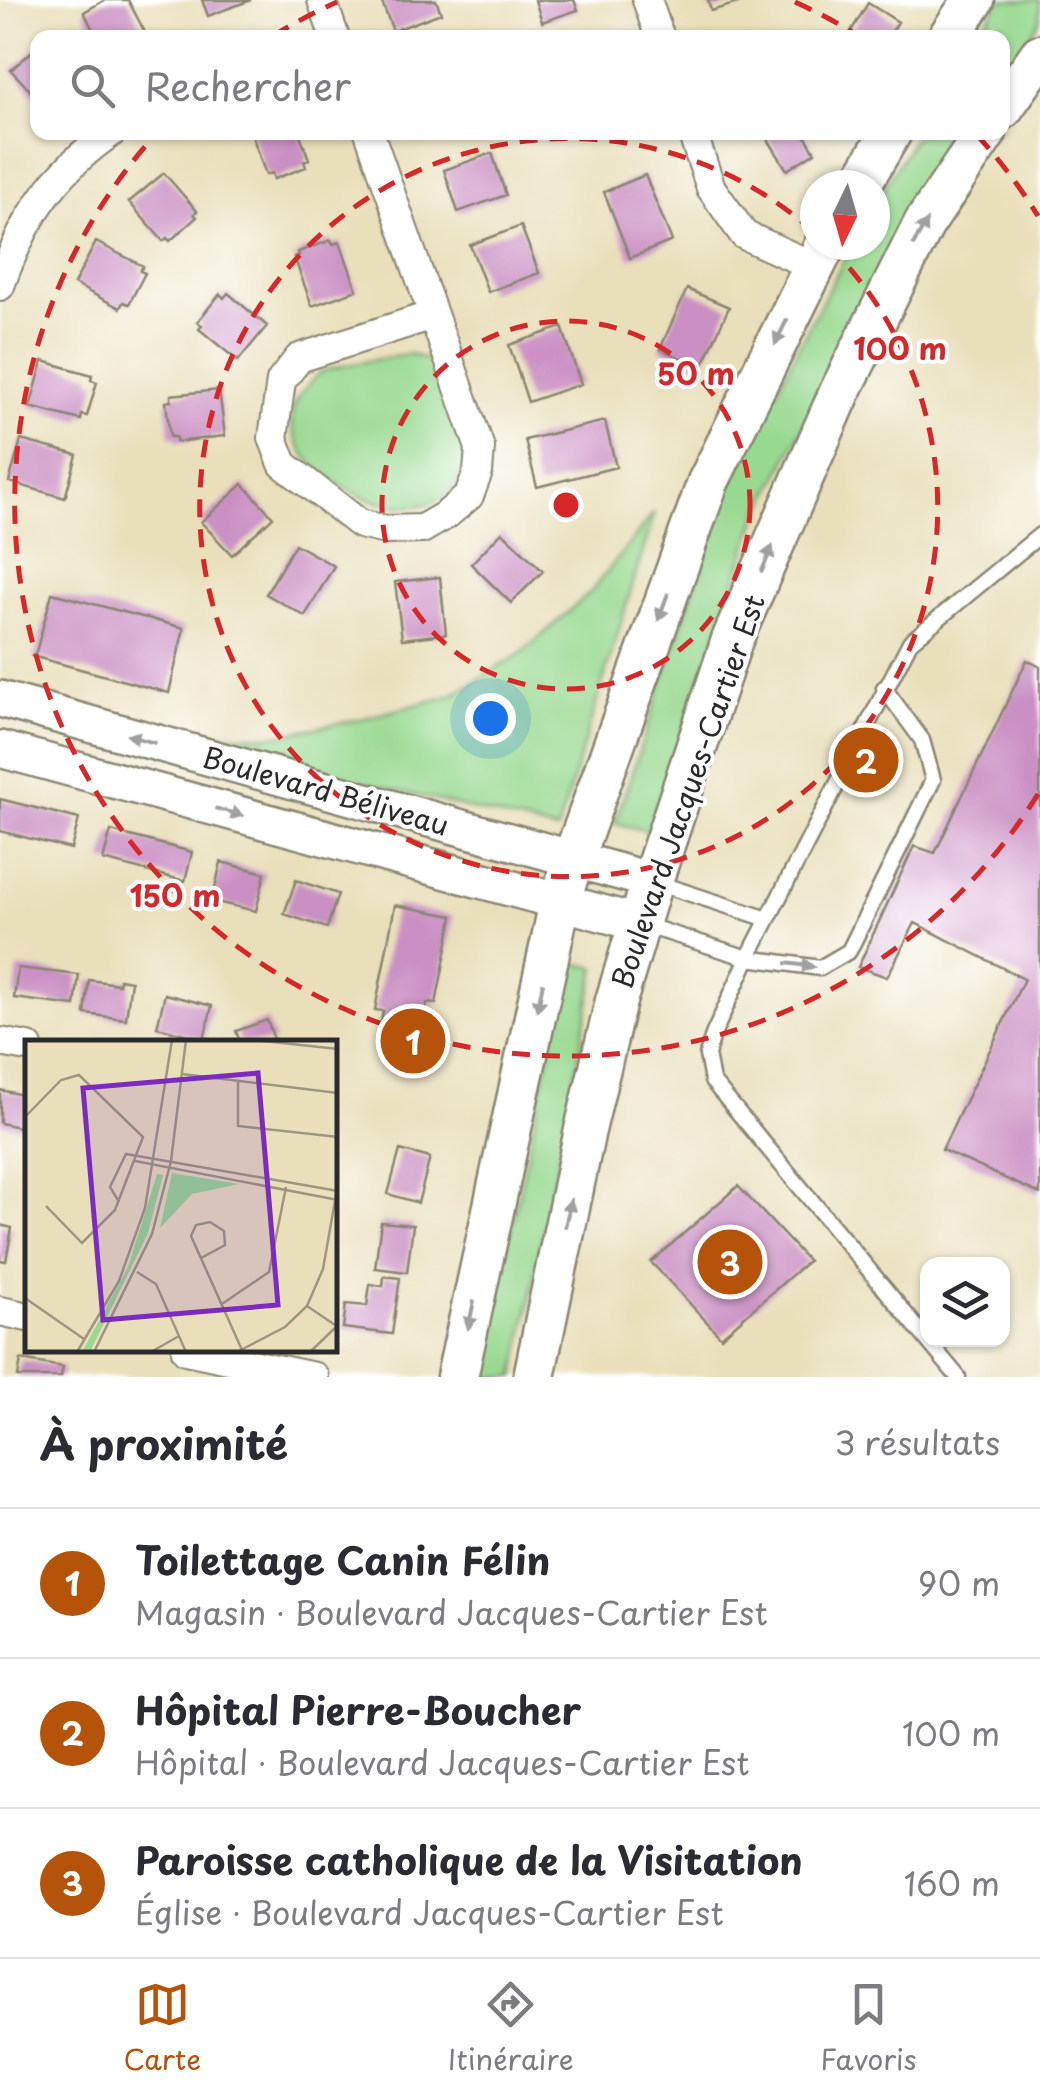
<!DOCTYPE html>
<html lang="fr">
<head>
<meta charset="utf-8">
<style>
  body { margin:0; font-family:"Playpen Sans",sans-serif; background:#f7f7f7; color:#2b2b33 }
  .controls { position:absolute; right:30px; bottom:30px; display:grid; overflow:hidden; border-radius:20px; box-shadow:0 2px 8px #0004 }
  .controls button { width:90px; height:90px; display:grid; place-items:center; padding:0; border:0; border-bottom:2px solid #e1e1e2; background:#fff; color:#2b2b33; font:50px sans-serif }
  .compass { position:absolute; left:800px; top:170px; width:90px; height:90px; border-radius:50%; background:#fff; box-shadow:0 2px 8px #0004; rotate:185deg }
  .you { position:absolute; left:490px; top:718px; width:35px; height:35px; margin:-25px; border:8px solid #fff; border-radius:50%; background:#1a73e8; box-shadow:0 0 0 15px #1a73e833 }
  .badge { display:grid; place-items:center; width:65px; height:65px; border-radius:50%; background:#b45309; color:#fff; font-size:32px; font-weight:700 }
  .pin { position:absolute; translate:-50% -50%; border:5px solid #fff; box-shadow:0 2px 10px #0006 }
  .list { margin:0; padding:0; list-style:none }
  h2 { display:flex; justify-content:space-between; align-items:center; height:130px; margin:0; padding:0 40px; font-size:42px }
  h2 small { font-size:32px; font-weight:400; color:#7c7c81 }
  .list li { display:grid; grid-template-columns:65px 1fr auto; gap:30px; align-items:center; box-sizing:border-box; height:150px; padding:0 40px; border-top:2px solid #e1e1e2 }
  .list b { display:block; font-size:38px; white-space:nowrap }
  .list p { margin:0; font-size:32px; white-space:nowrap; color:#7c7c81 }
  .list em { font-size:32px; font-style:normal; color:#7c7c81 }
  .icon { flex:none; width:55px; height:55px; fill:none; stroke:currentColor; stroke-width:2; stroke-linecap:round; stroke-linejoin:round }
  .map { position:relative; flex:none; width:1040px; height:1377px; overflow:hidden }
  .search { position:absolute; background:#fff; box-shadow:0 2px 8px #0004; left:30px; right:30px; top:30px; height:110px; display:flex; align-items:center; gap:25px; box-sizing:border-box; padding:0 35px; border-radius:20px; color:#7c7c81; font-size:38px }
  .sheet { height:580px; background:#fff }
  nav { display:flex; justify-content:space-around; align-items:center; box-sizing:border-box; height:140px; border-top:2px solid #e1e1e2; background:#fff; font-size:28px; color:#7c7c81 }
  nav a { display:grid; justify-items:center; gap:5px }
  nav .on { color:#b45309 }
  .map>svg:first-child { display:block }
  .green { fill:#98d990; stroke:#62825e; stroke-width:2.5 }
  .building { fill:#ca8fc3 }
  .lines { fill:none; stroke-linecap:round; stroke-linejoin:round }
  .service-casing { stroke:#8a8572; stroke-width:19 }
  .minor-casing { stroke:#8a8572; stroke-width:32 }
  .tertiary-casing { stroke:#8a8572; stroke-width:40 }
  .secondary-casing { stroke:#8a8572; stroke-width:45 }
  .service { stroke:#fff; stroke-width:14 }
  .minor { stroke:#fff; stroke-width:28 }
  .tertiary { stroke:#fff; stroke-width:35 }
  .secondary { stroke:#fff; stroke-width:40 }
  .oneway { fill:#a0a0a0 }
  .ring { fill:none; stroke:#d62828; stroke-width:5; stroke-dasharray:18 12 }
  .labels { text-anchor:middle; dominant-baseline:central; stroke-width:8; stroke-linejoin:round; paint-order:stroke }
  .street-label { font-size:28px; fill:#2b2b2b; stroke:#fff }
  .inset-road { fill:none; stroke:#9d9781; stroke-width:2.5 }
  .view { fill:#7b2cbf; fill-opacity:0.15; stroke:#7b2cbf; stroke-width:5 }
  .inset-edge { fill:none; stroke:#2b2b2b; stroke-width:5 }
  .centre { fill:#d62828; stroke:#fff; stroke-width:5 }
  .ring-label { font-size:30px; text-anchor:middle; font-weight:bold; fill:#d62828; stroke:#fff; stroke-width:8; stroke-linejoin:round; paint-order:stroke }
</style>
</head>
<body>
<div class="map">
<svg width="1040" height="1377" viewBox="0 0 1040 1377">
  <rect width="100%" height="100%" fill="#fff"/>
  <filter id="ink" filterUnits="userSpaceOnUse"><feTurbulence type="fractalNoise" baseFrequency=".01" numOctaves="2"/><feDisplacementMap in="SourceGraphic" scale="20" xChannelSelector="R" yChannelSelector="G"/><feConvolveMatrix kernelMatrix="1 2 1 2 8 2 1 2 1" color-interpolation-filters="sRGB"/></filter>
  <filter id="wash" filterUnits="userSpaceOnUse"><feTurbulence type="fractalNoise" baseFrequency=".0048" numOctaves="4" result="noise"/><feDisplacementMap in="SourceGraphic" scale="40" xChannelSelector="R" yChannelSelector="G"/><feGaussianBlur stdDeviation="2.25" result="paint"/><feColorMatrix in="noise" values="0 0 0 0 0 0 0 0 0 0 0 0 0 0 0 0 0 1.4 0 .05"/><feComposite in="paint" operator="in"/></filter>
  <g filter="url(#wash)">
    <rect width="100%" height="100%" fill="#e9dfba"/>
    <path class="green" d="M1000,0H1040V20L1003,76L1002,38H976Z
      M917,133H966L865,301L756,521L648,831L615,823L727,491L799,345L852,245H875V203Z
      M410,354L438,363C444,381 469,434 468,449C456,576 239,463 304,390C309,385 314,377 320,373C333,365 391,358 410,354Z
      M655,512L557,831L171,733L273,736L361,719L450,696L522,653L590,593Z
      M569,962L596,968L515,1377H479Z"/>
    <g id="blocks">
      <path class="building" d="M105,0H128L148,38H97L84,12Z
        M202,0H251L208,16Z
        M381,0H436L441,13L393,31Z
        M535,0H574L578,10L542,22Z
        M708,0H744L745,1L711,11Z
        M868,3L898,22L888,38H847Z
        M38,46V99L11,70Z
        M251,132H299L309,159L304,161L306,167L274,179L272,173L266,175Z
        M772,132H803L815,152L787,170L766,136Z
        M492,153L506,195L458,212L444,170Z
        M164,173L197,211L194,214L197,217L170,241L167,238L163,241L129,202Z
        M645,175L672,241L630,258L604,192Z
        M521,226L539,273L488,292L470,245Z
        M331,240L333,244L340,242L357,290L312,306L294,257L299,255L298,252Z
        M96,242L143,266L140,271L145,273L129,304L123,302L120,308L74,284Z
        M687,289L729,307L702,367L660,349Z
        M228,293L267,326L238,361L199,329L202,325L197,322L220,294L224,298Z
        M562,327L581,384L528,402L509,345Z
        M43,361L92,375L91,380L97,382L87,416L82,415L81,420L30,407Z
        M219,390L225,436L176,442V437H170L166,402L171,401V395Z
        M605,421L616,467L537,487L525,440Z
        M21,440L77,455L65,498L9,482Z
        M243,484L273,517L232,555L201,522Z
        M502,532L543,571L511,603L471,564Z
        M295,544L334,566L305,616L266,594Z
        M440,577L446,634L402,639L395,582Z
        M52,593L184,628L169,693L32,656L36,652Z
        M1027,660L1040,667V1194L942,1150L1024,979L915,923L887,977L858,967L914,846L935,853Z
        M0,799L79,819L71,849L0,831Z
        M111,831L192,852L185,881L103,860Z
        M221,862L265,873L256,911L212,901Z
        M296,880L338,894L327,928L284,914Z
        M395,905L453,916L436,1004L427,1003L422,1029L430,1030L425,1058L376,1048L383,1011L375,1010Z
        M18,968L79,975L75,1006L14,998Z
        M119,979L131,981L126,1019L85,1014L89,980L119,984Z
        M165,994L212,1006L204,1039L157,1027Z
        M267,1020L275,1042H240L236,1031Z
        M0,1090L28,1096V1129L0,1123Z
        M400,1150L430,1158L418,1203L388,1194Z
        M738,1186L808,1261L721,1337L651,1262Z
        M381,1222L413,1225L407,1272L375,1268Z
        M0,1225L12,1228L6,1261L0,1260Z
        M384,1276L400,1278L392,1334L343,1328L346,1304L367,1306L370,1284L383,1286Z
        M21,1360L63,1367L61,1377H18Z"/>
    </g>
  </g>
  <g filter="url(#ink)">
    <use href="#blocks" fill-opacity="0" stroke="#8a8572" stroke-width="2.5"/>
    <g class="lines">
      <g class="service-casing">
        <path id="service" d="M654,882L768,919
          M644,925L748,958L820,968L849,951L933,780L922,740L884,688
          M958,1377L712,1081L707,1055L713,1035L748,958L910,642L1040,535"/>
      </g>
      <g class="minor-casing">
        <path id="minor" d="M322,0L335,38
          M647,0L660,38
          M369,132L480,448L478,472L469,496L446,515L422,529L386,530L360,524L283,464L273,438L281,381L299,358L433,315
          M692,132L711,188L744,235L813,266
          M0,286C23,220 53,172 112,132
          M0,1042L28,1047
          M0,1311L28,1317
          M186,1350L314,1377"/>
      </g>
      <g class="tertiary-casing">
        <path id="tertiary" d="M0,699L652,881
          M0,749L638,923"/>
      </g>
      <g class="secondary-casing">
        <path id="secondary" d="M948,38L974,0
          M1002,109L1040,55
          M860,185L891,132
          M457,1377L560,902L573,859L708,482L825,245
          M534,1377L585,1130L616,1001L652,881L732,640L840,392L924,224L986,132"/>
      </g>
      <use href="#service" class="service"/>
      <use href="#minor" class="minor"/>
      <use href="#tertiary" class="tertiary"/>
      <use href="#secondary" class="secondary"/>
    </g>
    <defs><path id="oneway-solid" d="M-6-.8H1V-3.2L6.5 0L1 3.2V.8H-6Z" transform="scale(2.5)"/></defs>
    <g class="oneway">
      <use href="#oneway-solid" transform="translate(920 233) rotate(-61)"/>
      <use href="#oneway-solid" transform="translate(781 332) rotate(116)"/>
      <use href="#oneway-solid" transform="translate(767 559) rotate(-67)"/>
      <use href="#oneway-solid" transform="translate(663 607) rotate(110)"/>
      <use href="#oneway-solid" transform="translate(141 739) rotate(-164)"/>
      <use href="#oneway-solid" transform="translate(229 812) rotate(15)"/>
      <use href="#oneway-solid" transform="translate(800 965) rotate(8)"/>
      <use href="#oneway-solid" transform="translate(540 997) rotate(102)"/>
      <use href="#oneway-solid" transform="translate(568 1213) rotate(-78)"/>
      <use href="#oneway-solid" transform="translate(471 1315) rotate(102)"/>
    </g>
  </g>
  <g class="ring">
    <circle cx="566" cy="505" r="184"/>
    <path d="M829 246A369 369 0 1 1 813 231"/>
    <path d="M1038 794A553 553 0 1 1 155 135M273 36A553 553 0 0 1 337 2M795 2A553 553 0 0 1 859 36M977 135A553 553 0 0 1 1038 216"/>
  </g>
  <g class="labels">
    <g class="street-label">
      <text transform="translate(326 790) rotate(16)">Boulevard Béliveau</text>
      <text transform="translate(687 791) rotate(-71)">Boulevard Jacques-Cartier Est</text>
    </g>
  </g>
  <g transform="translate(25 1040)">
    <rect width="312" height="312" fill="#e9dfba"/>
    <path d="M147,133L214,144L167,154L135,188ZM132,134L138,135L123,193L65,312H57L103,227Z" fill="#98d990"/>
    <path class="inset-road" d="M229,0L313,9M157,34L313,53M213,41V86L313,97M0,77L36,40L54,35L118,97L90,170L57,203L21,166M110,121L313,160M94,162L85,147L101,114L313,151M176,218L200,205L199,191L185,182L171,185L166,196L217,310M112,232L131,244L161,312M0,258L59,299M197,264L244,232L261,147M282,266L313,287M52,312L94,241L120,168L147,0M69,312L127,194L146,121L161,0M126,312L154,296M212,312L260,287L282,266L298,229L313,144M285,312L312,286"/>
    <path class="view" d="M233,33L253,265L78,280L58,48Z"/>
    <rect width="312" height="312" class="inset-edge"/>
  </g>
  <circle cx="566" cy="505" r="15" class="centre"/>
  <g class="ring-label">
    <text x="900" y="360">100 m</text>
    <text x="696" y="385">50 m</text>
    <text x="175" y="907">150 m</text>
  </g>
</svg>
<div class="controls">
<button><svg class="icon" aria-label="layers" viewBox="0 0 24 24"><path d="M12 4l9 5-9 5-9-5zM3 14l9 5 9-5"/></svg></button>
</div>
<svg class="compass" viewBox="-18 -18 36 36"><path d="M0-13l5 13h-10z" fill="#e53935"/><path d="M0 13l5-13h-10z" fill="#7c7c81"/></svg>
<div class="you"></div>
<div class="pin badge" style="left:413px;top:1041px">1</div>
<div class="pin badge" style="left:866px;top:760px">2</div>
<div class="pin badge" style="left:730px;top:1262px">3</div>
<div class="search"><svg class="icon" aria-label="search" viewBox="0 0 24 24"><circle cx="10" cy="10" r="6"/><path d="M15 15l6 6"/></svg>Rechercher</div>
</div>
<section class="sheet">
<h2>À proximité<small>3 résultats</small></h2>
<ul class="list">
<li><span class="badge">1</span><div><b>Toilettage Canin Félin</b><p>Magasin · Boulevard Jacques-Cartier Est</p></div><em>90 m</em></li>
<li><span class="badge">2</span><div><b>Hôpital Pierre-Boucher</b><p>Hôpital · Boulevard Jacques-Cartier Est</p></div><em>100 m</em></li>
<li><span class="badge">3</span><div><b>Paroisse catholique de la Visitation</b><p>Église · Boulevard Jacques-Cartier Est</p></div><em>160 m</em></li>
</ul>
</section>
<nav>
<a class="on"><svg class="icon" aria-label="map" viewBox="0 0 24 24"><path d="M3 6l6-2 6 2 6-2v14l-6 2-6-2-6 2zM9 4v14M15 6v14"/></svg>Carte</a>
<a><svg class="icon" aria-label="directions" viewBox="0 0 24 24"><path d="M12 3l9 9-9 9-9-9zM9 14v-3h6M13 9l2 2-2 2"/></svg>Itinéraire</a>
<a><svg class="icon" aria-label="saved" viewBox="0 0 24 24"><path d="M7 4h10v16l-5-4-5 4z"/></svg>Favoris</a>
</nav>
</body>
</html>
